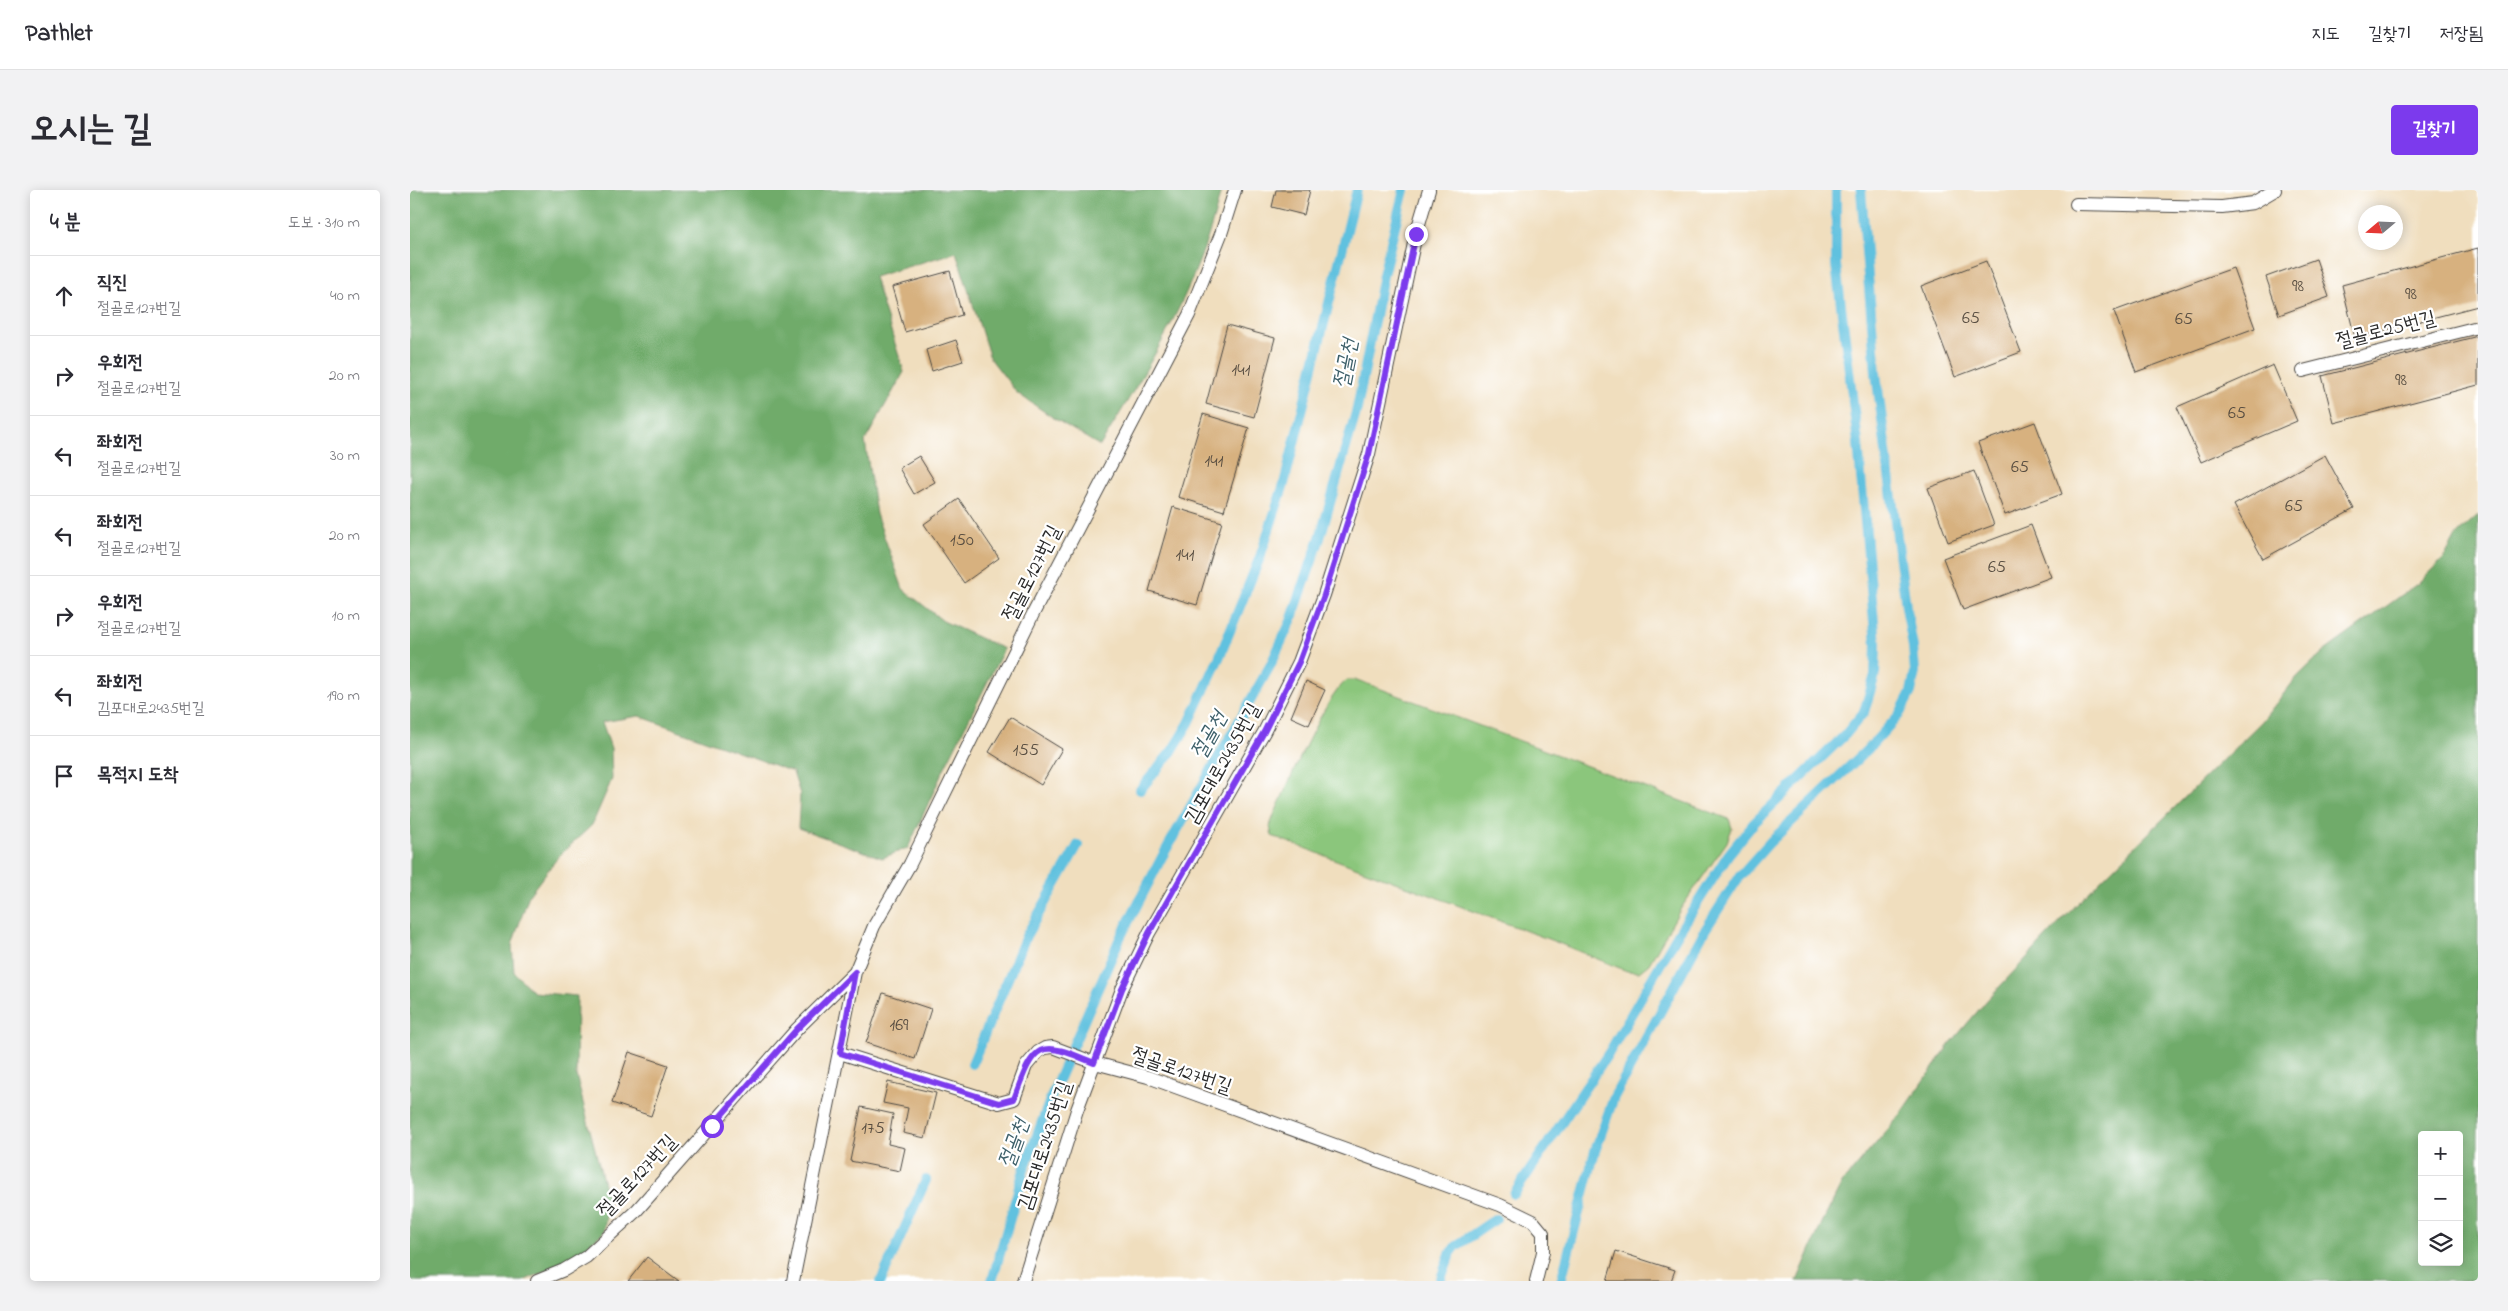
<!DOCTYPE html>
<html lang="ko">
<head>
<meta charset="utf-8">
<style>
  body { margin:0; font-family:"Indie Flower","Poor Story",sans-serif; background:#f2f2f3; color:#2b2b33 }
  .controls { position:absolute; right:15px; bottom:15px; display:grid; overflow:hidden; border-radius:5px; box-shadow:0 2px 12px #0003 }
  .controls button { width:45px; height:45px; display:grid; place-items:center; padding:0; border:0; border-bottom:1px solid #e1e1e2; background:#fff; color:#2b2b33; font:25px sans-serif }
  .compass { position:absolute; left:1948px; top:15px; width:45px; height:45px; border-radius:50%; background:#fff; box-shadow:0 2px 12px #0003; rotate:251deg }
  .stop { position:absolute; width:15px; height:15px; margin:-11px; border:4px solid #7c3aed; border-radius:50%; background:#fff }
  .stop.end { background:#7c3aed; border-color:#fff; box-shadow:0 1px 5px #0008 }
  .list { margin:0; padding:0; list-style:none }
  h2 { display:flex; justify-content:space-between; align-items:center; height:65px; margin:0; padding:0 20px; font-size:21px }
  h2 small { font-size:16px; font-weight:400; color:#7c7c81 }
  .list li { display:grid; grid-template-columns:32px 1fr auto; gap:15px; align-items:center; box-sizing:border-box; height:80px; padding:0 20px; border-top:1px solid #e1e1e2 }
  .list b { display:block; font-size:19px; white-space:nowrap }
  .list p { margin:0; font-size:16px; white-space:nowrap; color:#7c7c81 }
  .list em { font-size:16px; font-style:normal; color:#7c7c81 }
  .icon { flex:none; width:28px; height:28px; fill:none; stroke:currentColor; stroke-width:2; stroke-linecap:round; stroke-linejoin:round }
  .map { position:relative; flex:none; width:2068px; height:1091px; overflow:hidden; border-radius:5px }
  header { display:flex; align-items:center; gap:30px; box-sizing:border-box; height:70px; padding:0 25px; background:#fff; border-bottom:1px solid #e1e1e2 }
  header strong { font-size:24px }
  nav { display:flex; gap:28px; margin-inline-start:auto; font-size:18px }
  .intro { display:flex; align-items:center; justify-content:space-between; box-sizing:border-box; height:120px; padding:0 30px }
  h1 { margin:0; font-size:35px }
  .button { padding:12px 22px; border-radius:5px; background:#7c3aed; color:#fff; font-size:18px; font-weight:700 }
  main { display:flex; gap:30px; padding:0 30px }
  aside { flex:1; background:#fff; border-radius:5px; box-shadow:0 2px 12px #0003 }
  .map>svg:first-child { display:block }
  .green { fill:#8bc67b; stroke:#5b7853 }
  .forest { fill:#70ab6b; stroke:#4e6b4b; fill-rule:evenodd }
  .lines { fill:none; stroke-linecap:round; stroke-linejoin:round }
  .stream { stroke:#60c1df; stroke-width:10 }
  .building { fill:#d7b17f }
  .lane-casing { stroke:#494641; stroke-width:14 }
  .lane { stroke:#fff; stroke-width:12 }
  .route { stroke:#7c3aed; stroke-width:6 }
  .labels { text-anchor:middle; dominant-baseline:central; stroke-width:4.5; stroke-linejoin:round; paint-order:stroke }
  .number-label { font-size:18px; fill:#564c40 }
  .street-label { font-size:20px; fill:#2b2b2b; stroke:#fff }
  .water-label { font-size:21px; font-style:italic; fill:#3e606a; stroke:#fff }
</style>
</head>
<body>
<header>
<strong>Pathlet</strong>
<nav><a>지도</a><a>길찾기</a><a>저장됨</a></nav>
</header>
<div class="intro"><h1>오시는 길</h1><a class="button">길찾기</a></div>
<main>
<aside>
<h2>4 분<small>도보 · 310 m</small></h2>
<ul class="list">
<li><svg class="icon" aria-label="ahead" viewBox="0 0 24 24"><path d="M12 20V5M6 11l6-6 6 6"/></svg><div><b>직진</b><p>절골로127번길</p></div><em>40 m</em></li>
<li><svg class="icon" aria-label="right" viewBox="0 0 24 24"><path d="M7 20v-9h11M14 6l5 5-5 5"/></svg><div><b>우회전</b><p>절골로127번길</p></div><em>20 m</em></li>
<li><svg class="icon" aria-label="left" viewBox="0 0 24 24"><path d="M17 20v-9H6M10 6l-5 5 5 5"/></svg><div><b>좌회전</b><p>절골로127번길</p></div><em>30 m</em></li>
<li><svg class="icon" aria-label="left" viewBox="0 0 24 24"><path d="M17 20v-9H6M10 6l-5 5 5 5"/></svg><div><b>좌회전</b><p>절골로127번길</p></div><em>20 m</em></li>
<li><svg class="icon" aria-label="right" viewBox="0 0 24 24"><path d="M7 20v-9h11M14 6l5 5-5 5"/></svg><div><b>우회전</b><p>절골로127번길</p></div><em>10 m</em></li>
<li><svg class="icon" aria-label="left" viewBox="0 0 24 24"><path d="M17 20v-9H6M10 6l-5 5 5 5"/></svg><div><b>좌회전</b><p>김포대로2435번길</p></div><em>190 m</em></li>
<li><svg class="icon" aria-label="arrive" viewBox="0 0 24 24"><path d="M6 21V4h12l-3 4 3 4H6"/></svg><div><b>목적지 도착</b></div></li>
</ul>
</aside>
<div class="map">
<svg width="2068" height="1091" viewBox="0 0 2068 1091">
  <rect width="100%" height="100%" fill="#fff"/>
  <filter id="ink" filterUnits="userSpaceOnUse"><feTurbulence type="fractalNoise" baseFrequency=".02" numOctaves="2"/><feDisplacementMap in="SourceGraphic" scale="10" xChannelSelector="R" yChannelSelector="G"/><feConvolveMatrix kernelMatrix="1 2 1 2 8 2 1 2 1" color-interpolation-filters="sRGB"/></filter>
  <filter id="wash" filterUnits="userSpaceOnUse"><feTurbulence type="fractalNoise" baseFrequency=".0096" numOctaves="4" result="noise"/><feDisplacementMap in="SourceGraphic" scale="20" xChannelSelector="R" yChannelSelector="G"/><feGaussianBlur stdDeviation="1.12" result="paint"/><feColorMatrix in="noise" values="0 0 0 0 0 0 0 0 0 0 0 0 0 0 0 0 0 1.4 0 .05"/><feComposite in="paint" operator="in"/></filter>
  <g filter="url(#wash)">
    <rect width="100%" height="100%" fill="#f0debe"/>
    <path class="green" d="M937,490H947L1319,629L1322,638L1317,652L1271,718L1239,774L1229,782L1217,781L1146,752L862,646L860,636L864,625C879,593 913,509 937,490Z"/>
    <path class="forest" d="M0,0H811C789,97 741,173 690,256L642,227L607,203L580,168L546,62L464,87L494,182L455,251L466,324L493,399L533,431L594,459L534,579L498,658L472,668L388,638L390,604L383,582L229,526L192,532L201,558L202,589L182,635L149,666L119,705L102,755L104,782L123,802L167,806L166,885L198,1010L194,1042L157,1072L113,1091H0Z
      M2068,325V1091H1387L1412,1033L1432,993L1491,924L1539,855L1578,809L1671,710L1852,531L1887,487L1912,463L2007,394L2034,368L2047,344ZM2012,945H2049V1072H2012Z"/>
    <g class="lines">
      <path class="stream" d="M730,600L762,561L779,533L809,468L850,367L874,294L947,0
        M562,874L616,746L668,655
        M1104,1004L1200,861L1269,742L1318,665L1344,633L1435,545L1454,522L1465,485L1466,454L1448,253L1426,75V0
        M471,1091L516,990
        M582,1091L614,980L643,902L710,748L752,667L860,476L881,431L910,348L947,219L973,85L994,0
        M1030,1091L1040,1064L1046,1056L1086,1029
        M1151,1091L1185,961L1204,907L1295,740L1329,687L1360,652L1459,558L1489,525L1501,502L1505,482L1503,457L1496,417L1466,183L1451,0"/>
    </g>
    <g id="blocks">
      <path class="building" d="M866,0H900L894,25L862,17Z
        M2068,58V116L1945,148L1932,95Z
        M1906,69L1919,107L1869,125L1856,87Z
        M1576,71L1611,162L1545,187L1511,96Z
        M1823,78L1845,138L1726,182L1704,121Z
        M540,81L552,125L495,142L482,97Z
        M817,135L865,148L844,227L796,214Z
        M2068,146V195L1924,233L1912,186Z
        M546,150L553,171L522,181L516,160Z
        M1863,175L1887,231L1791,272L1767,217Z
        M793,224L839,238L814,321L768,307Z
        M1625,232L1652,304L1595,325L1568,253Z
        M1915,265L1944,319L1853,369L1824,315Z
        M509,266L525,292L504,304L489,278Z
        M1564,281L1584,335L1538,352L1518,298Z
        M549,309L589,368L554,393L514,334Z
        M763,317L812,332L787,415L739,401Z
        M1621,335L1641,387L1553,420L1533,368Z
        M896,491L915,500L899,535L881,527Z
        M600,527L652,559L631,595L579,562Z
        M473,803L521,819L505,869L456,853Z
        M219,862L258,875L241,926L202,913Z
        M478,892L526,903L515,948L493,943L498,918L473,913Z
        M451,917L483,924L478,954L495,958L490,981L440,971Z
        M1206,1061L1265,1080L1261,1091H1197Z
        M237,1067L269,1091H218Z"/>
    </g>
  </g>
  <g filter="url(#ink)">
    <use href="#blocks" fill-opacity="0" stroke="#494641" stroke-width="1"/>
    <g class="lines">
      <g class="lane-casing">
        <path id="lane" d="M1666,14L1812,17L1843,13L1865,0
          M1893,181L2068,137
          M430,863L589,913L604,909L616,876L628,862L635,858L643,857L685,873L738,887L1090,1015L1123,1031L1133,1043V1062L1126,1091
          M127,1091L154,1080L176,1067L227,1020L387,839L445,782
          M383,1091L445,782L464,736L500,674L624,422L779,125L811,44L825,0
          M613,1091L667,920L712,799L739,743L854,542L889,472L914,405L959,264L1006,44L1019,0"/>
      </g>
      <use href="#lane" class="lane"/>
    </g>
  </g>
  <g class="lines" filter="url(#ink)">
    <path class="route" d="M302,936L387,839L445,782L430,863L589,913L604,909C625,852 628,849 684,873L712,799L739,743L854,542L889,472L914,405L959,264L1006,44"/>
  </g>
  <g class="labels">
    <g class="number-label">
      <text x="1888" y="97">98</text>
      <text x="2001" y="105">98</text>
      <text x="1561" y="129">65</text>
      <text x="1774" y="130">65</text>
      <text x="831" y="181">141</text>
      <text x="1991" y="191">98</text>
      <text x="1827" y="224">65</text>
      <text x="804" y="272">141</text>
      <text x="1610" y="278">65</text>
      <text x="1884" y="317">65</text>
      <text x="552" y="351">150</text>
      <text x="775" y="366">141</text>
      <text x="1587" y="378">65</text>
      <text x="616" y="561">155</text>
      <text x="489" y="836">169</text>
      <text x="463" y="939">175</text>
    </g>
    <g class="street-label">
      <text transform="translate(1976 141) rotate(-14)">절골로25번길</text>
      <text transform="translate(623 384) rotate(-63)">절골로127번길</text>
      <text transform="translate(814 574) rotate(-61)">김포대로2435번길</text>
      <text transform="translate(771 882) rotate(19)">절골로127번길</text>
      <text transform="translate(636 956) rotate(-72)">김포대로2435번길</text>
      <text transform="translate(228 987) rotate(-47)">절골로127번길</text>
    </g>
    <g class="water-label">
      <text transform="translate(937 174) rotate(-79)">절골천</text>
      <text transform="translate(800 546) rotate(-61)">절골천</text>
      <text transform="translate(605 954) rotate(-70)">절골천</text>
    </g>
  </g>
</svg>
<div class="controls">
<button>+</button>
<button>−</button>
<button><svg class="icon" aria-label="layers" viewBox="0 0 24 24"><path d="M12 4l9 5-9 5-9-5zM3 14l9 5 9-5"/></svg></button>
</div>
<svg class="compass" viewBox="-18 -18 36 36"><path d="M0-13l5 13h-10z" fill="#e53935"/><path d="M0 13l5-13h-10z" fill="#7c7c81"/></svg>
<div class="stop" style="left:302px;top:936px"></div>
<div class="stop end" style="left:1006px;top:44px"></div>
</div>
</main>
</body>
</html>
